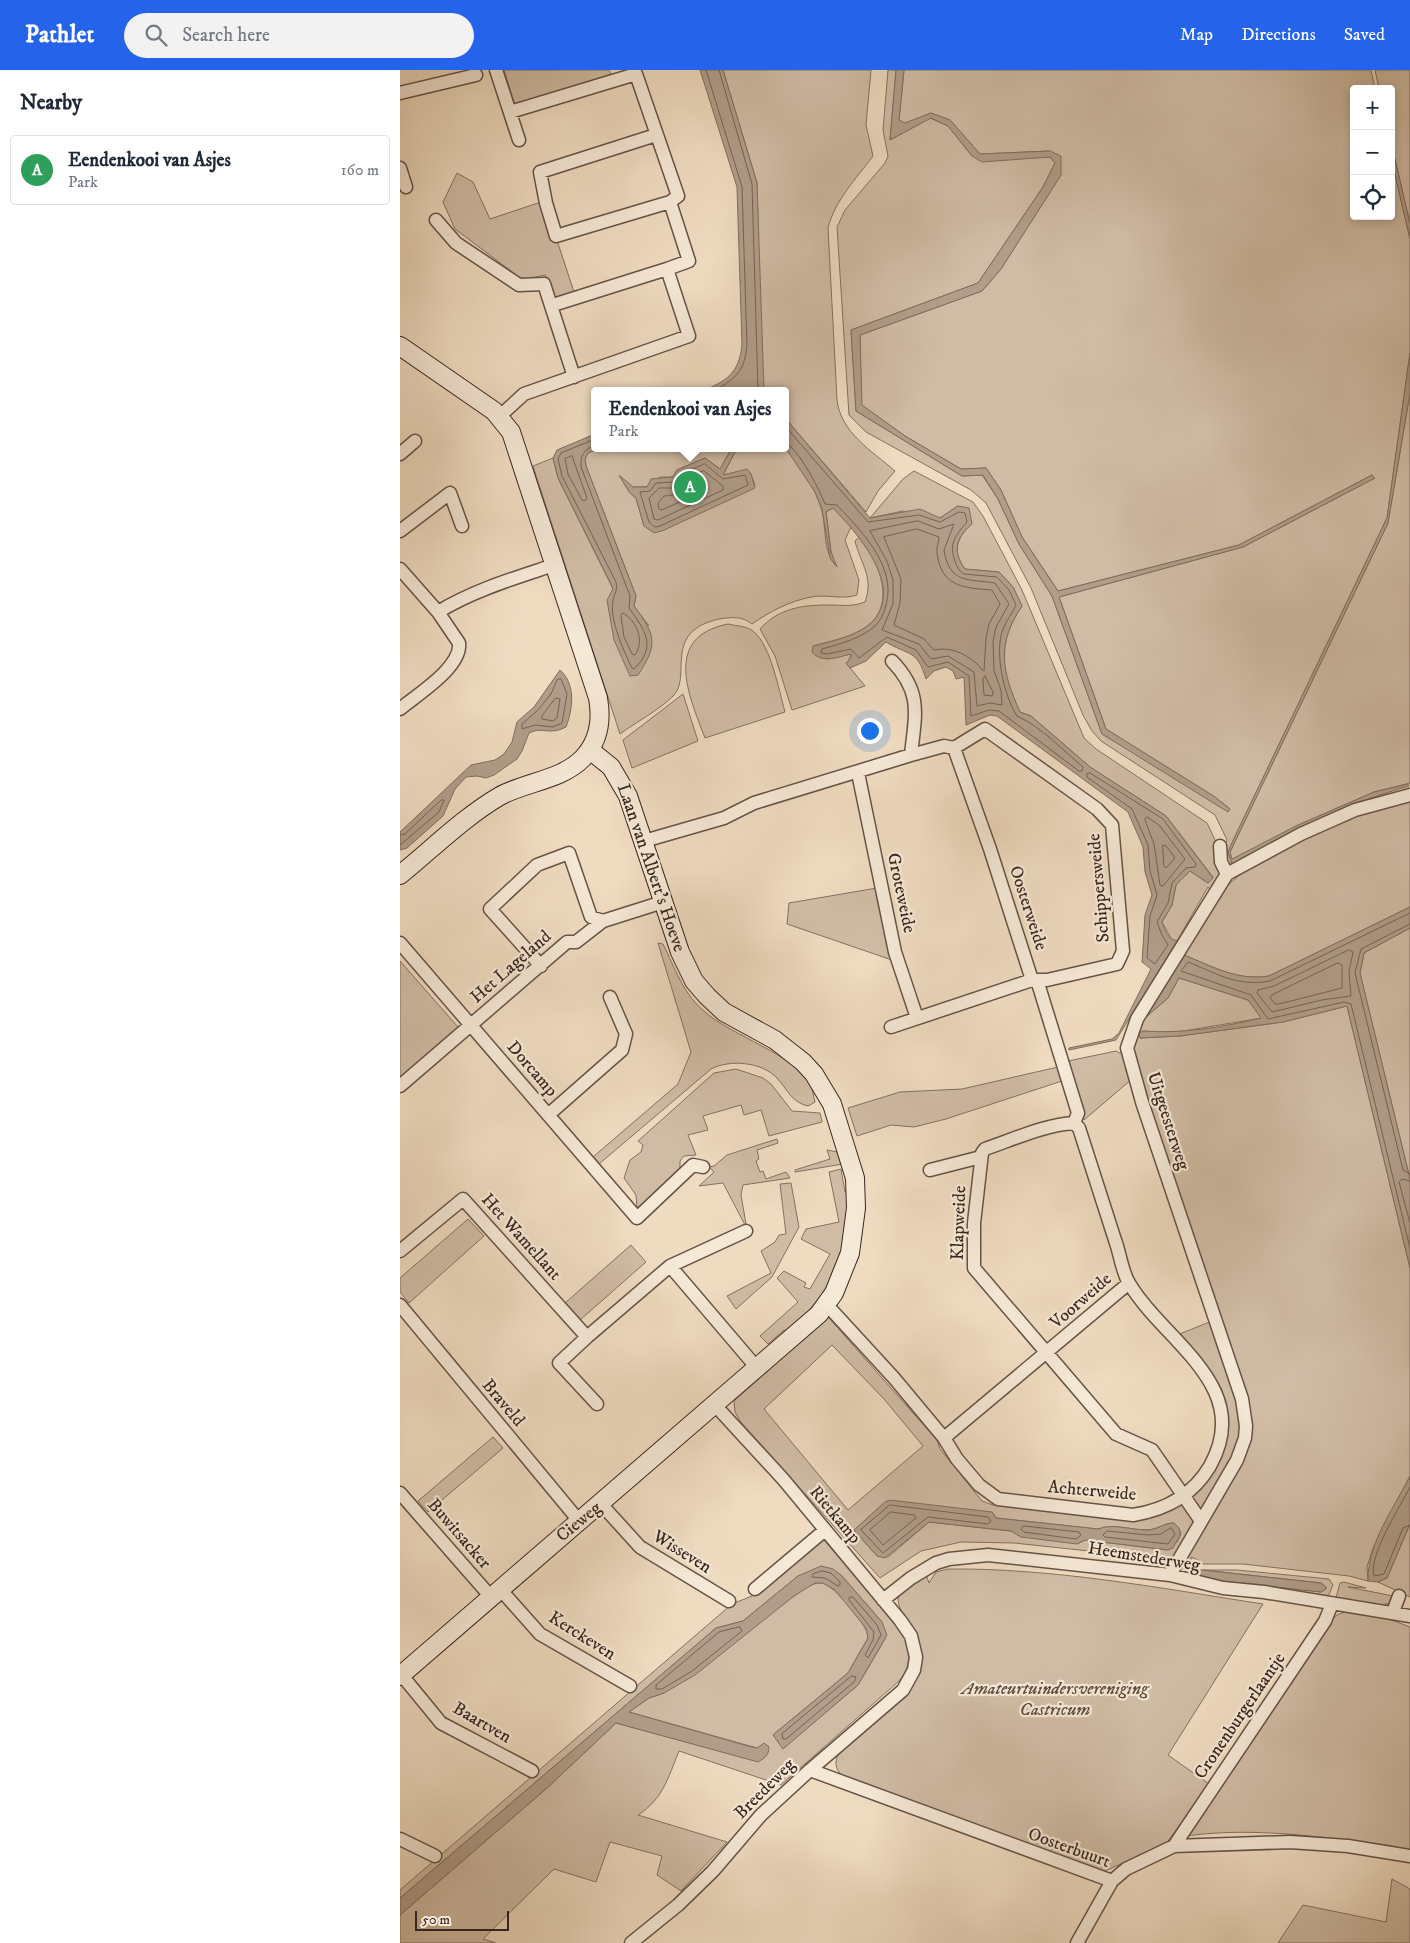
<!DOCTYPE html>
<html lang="en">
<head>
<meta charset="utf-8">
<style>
  body { margin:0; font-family:"IM FELL DW Pica",serif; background:#f2f2f3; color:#1f2937 }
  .controls { position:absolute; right:15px; top:15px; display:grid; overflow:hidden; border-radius:5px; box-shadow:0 2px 8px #0003 }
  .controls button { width:45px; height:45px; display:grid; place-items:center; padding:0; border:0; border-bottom:1px solid #e0e1e3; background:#fff; color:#1f2937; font:25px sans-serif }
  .scale { position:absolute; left:15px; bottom:12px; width:94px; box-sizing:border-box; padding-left:5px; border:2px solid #39261f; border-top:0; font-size:14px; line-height:18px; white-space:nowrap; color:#39261f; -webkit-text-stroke:4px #f5e8d6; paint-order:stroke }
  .you { position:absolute; left:469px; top:660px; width:18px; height:18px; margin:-12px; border:4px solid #fff; border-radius:50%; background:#1a73e8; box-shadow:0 0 0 8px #1a73e833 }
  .badge { display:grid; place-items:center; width:32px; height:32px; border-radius:50%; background:#2563eb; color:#fff; font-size:16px; font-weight:700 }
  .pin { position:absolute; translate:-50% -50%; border:2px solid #fff; box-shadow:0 1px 5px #0006 }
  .popup { position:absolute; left:191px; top:317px; width:198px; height:65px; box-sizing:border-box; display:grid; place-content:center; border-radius:5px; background:#fff; filter:drop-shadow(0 1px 4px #0005); font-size:16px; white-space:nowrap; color:#747a83 }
  .popup b { font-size:19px; color:#1f2937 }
  .popup::after { content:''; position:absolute; left:50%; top:100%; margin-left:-10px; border:10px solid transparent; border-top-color:#fff }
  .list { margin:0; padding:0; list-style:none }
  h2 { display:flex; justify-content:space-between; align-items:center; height:65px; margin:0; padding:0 20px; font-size:21px }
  h2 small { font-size:16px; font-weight:400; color:#747a83 }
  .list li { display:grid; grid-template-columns:32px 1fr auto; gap:15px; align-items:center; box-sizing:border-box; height:70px; margin:0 10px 10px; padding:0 10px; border:1px solid #e0e1e3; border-radius:5px }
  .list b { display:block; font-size:19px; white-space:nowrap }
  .list p { margin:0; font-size:16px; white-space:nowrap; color:#747a83 }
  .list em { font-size:16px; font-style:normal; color:#747a83 }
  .icon { flex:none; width:28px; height:28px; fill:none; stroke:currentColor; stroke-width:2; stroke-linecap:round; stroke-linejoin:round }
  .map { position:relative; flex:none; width:1010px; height:1873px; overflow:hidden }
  header { display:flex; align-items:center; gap:30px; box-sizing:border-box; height:70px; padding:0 25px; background:#2563eb; color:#fff }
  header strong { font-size:24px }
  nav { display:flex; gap:28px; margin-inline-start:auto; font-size:18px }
  .search { width:350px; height:45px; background:#f2f2f3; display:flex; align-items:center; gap:12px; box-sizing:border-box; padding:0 18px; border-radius:28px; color:#747a83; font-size:19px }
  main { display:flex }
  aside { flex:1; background:#fff }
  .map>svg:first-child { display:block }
  .green { fill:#d0bca5; stroke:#847162; fill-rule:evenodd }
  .water { fill:#b19d89; stroke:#816d5f }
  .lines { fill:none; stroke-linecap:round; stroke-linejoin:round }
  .shore { stroke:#756254; stroke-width:1 }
  .street-casing { stroke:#665347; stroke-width:15 }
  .secondary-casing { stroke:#39261f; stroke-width:20 }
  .street { stroke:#f5e8d6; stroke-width:12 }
  .secondary { stroke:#f5e8d6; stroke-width:18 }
  .labels { text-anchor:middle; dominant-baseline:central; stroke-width:4.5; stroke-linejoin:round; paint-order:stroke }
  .street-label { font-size:18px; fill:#39261f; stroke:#f5e8d6 }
  .park-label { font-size:18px; font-style:italic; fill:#5f4c40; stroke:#f5e8d6 }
</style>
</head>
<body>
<header>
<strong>Pathlet</strong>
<div class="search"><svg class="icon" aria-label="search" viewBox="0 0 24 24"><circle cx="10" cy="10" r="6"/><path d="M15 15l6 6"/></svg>Search here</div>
<nav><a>Map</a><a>Directions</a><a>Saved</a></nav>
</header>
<main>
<aside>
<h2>Nearby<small></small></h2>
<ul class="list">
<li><span class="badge" style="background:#2e9e5b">A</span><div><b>Eendenkooi van Asjes</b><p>Park</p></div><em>160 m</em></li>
</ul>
</aside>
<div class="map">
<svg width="1010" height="1873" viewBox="0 0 1010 1873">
  <rect width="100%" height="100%" fill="#efdbc0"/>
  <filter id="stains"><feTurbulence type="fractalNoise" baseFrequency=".004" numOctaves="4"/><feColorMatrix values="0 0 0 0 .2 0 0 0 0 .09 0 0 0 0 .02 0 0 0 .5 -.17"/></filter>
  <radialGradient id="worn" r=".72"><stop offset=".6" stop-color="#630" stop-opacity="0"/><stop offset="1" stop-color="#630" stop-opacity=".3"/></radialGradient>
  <path class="green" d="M104,0H209L211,4L115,35Z
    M323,0H471L466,55L473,86C456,109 435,130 428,158L437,330C441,363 472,381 495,401L478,421L466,442L385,348V321H364L362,317L357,113Z
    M488,0H496L490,70L530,48L548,56L572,86L650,87L655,93L643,117L578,213L451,260L456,341L562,406L582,405L598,429L619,474L652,526L702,664L830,739L815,727L706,659L659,527L843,477L975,408L972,405L839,475L658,521L622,467L601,420L586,398L561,399L505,366L461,335L460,265L582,221L601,199L661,105L650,81L580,84L550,50L531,43L505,54L499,50L504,0H971L975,19H954V146H991V87L1010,169V283L987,448L830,777L828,782L832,794L830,798L826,796L823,779L827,770L815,745L701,671L692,661L683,645L631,518L586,433L571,420L466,362L449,345L437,157L445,140L485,93L488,86L483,60Z
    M975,0H1010V154L991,72V19H979Z
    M57,103L73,112L90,149L144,131L174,222L154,229L145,205L123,210L55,159L43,132Z
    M1010,323V713L974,722L896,756L832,790L830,782L988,453Z
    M385,377C398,395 415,416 421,438C427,457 422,478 435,495L431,482L426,442L433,438L451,457L445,470L459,510L457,525C443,530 426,524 411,527C390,531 369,542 352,554C342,546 332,547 319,549C261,562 293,607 273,626C258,641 236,652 220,664L133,396L153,388L158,408L213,519L249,556L234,536L236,526L186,396L185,389L188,383L200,378H332L320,399L305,388L277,400L273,407H260L247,417H233L220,407L230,423L236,428L244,456L355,415L351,404L323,405L337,378Z
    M514,401L573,432L583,446L622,520L684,668L696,679L807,753L816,772L823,807L811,821L808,817L777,871L772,870L762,852L772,835L776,815L790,801L808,813L813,807L766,746L690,697L631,646L620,642C601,602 596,574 622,536L613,517L599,502L565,499C552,482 556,468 572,454L558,436L540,448L503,441L470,448L503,409Z
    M459,467C476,487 495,527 473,551C459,566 432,571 413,576L427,589L451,584L447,594L465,616L392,640L375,586L360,559C379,538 402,535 430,535C444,535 452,537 465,532C474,507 461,495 455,471Z
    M328,554C336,556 348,556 354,562C371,576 379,621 385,642L305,668C289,626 262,567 328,554Z
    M283,624L298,671L232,698L223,670Z
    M1010,727V837L869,906C838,911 813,897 784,885L827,816L844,801L910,762Z
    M477,818L492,890L387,854L389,833Z
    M1010,858V1109L960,903L964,883Z
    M258,873L263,874C275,898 283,924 305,942C331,965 394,985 410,1013C413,1018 413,1026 415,1032L408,1036C391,1032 388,1020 377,1008C362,992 330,989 311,999L199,1094L193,1087L278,1014L291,982Z
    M0,891L58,957L0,1008Z
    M779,908L848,930L862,948L771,963L743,961L740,968L780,966L883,952L947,936L1010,1198V1406L973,1478L967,1497L968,1511L949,1506L843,1494H801L802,1492L791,1487V1493L785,1488L848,1370L732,982L737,955L768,928Z
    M716,981L722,984L732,1009L684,1050L666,996L668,991Z
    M658,997L662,1011L546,1049L514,1057L491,1055L457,1066L448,1038L500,1022L562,1019Z
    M336,999L363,1008L371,1014L392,1041L420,1043L422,1052L369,1066L361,1040L344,1045L341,1035L303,1046L308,1060L288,1065L296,1085L284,1086L280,1091V1100L239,1141L237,1138L236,1125L224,1108L230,1090L241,1082L243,1075L238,1071L314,1003Z
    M377,1069L378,1073L357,1080L359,1089L356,1091L360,1102L363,1101L366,1109L386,1102L390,1108L343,1115L341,1125L346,1154L345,1155L323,1113L299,1116L314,1102L309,1097L314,1096L327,1085Z
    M427,1080L437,1082L443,1094L395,1102V1100L430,1089Z
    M441,1099L445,1122H448C447,1138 449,1156 445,1172C437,1210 414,1237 387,1263L384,1260L368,1274L360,1266L398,1232L377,1208L384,1201L406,1213L404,1217L410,1219L430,1184L401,1169L406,1159L439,1152L429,1102Z
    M391,1113L399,1157L372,1207L336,1239L327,1226L371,1203L361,1181L375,1172L379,1165L386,1164L380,1114Z
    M68,1149L84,1166L9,1233L0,1222V1208Z
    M231,1175L246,1192L180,1250L165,1233Z
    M428,1247L537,1370L540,1379L582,1431L593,1435L733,1449C752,1448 766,1441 782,1432L796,1451L773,1490L614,1473L561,1472L521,1481L480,1508L340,1351L335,1342L334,1331ZM432,1275L484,1329L523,1376L448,1440L364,1339ZM487,1431L593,1443L596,1448L698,1459C712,1453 731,1460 746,1460C757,1460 764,1453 774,1453L781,1462C780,1470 775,1475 768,1480L685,1470L679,1473L611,1461L529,1452L488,1487L477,1486L454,1460Z
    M812,1251L842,1345L838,1377L801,1444L789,1428L801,1417L826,1344L777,1265Z
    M93,1367L103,1378L28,1442L18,1431Z
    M1010,1454V1527L978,1512L987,1508Z
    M423,1469L504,1564C512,1581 511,1596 499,1611L381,1715L279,1681C268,1708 263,1729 238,1745L327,1772L281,1821L257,1805L262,1786L210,1772L196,1812L154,1799L83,1869L96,1873H0V1845L147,1718L216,1653L358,1691L365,1687L357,1678L229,1642L249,1628L264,1623L394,1526C402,1521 411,1512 422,1513C433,1514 470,1558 468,1568L448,1603L374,1664L383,1678L458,1615L485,1569L482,1552L441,1505L398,1506L343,1551L316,1558L0,1828V1820L332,1534L357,1524Z
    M548,1499C654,1498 759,1518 863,1534L768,1685L809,1714L766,1774L705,1801L442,1706C435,1698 434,1692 439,1683L510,1619C527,1592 523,1576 507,1550C502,1543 498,1536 498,1528L501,1522L526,1504L529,1513L536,1502Z
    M786,1499H792L793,1503L800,1507L921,1522L927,1518L921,1513L803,1500H837L929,1509L933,1515L927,1529C905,1525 792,1513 785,1501Z
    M944,1512L966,1518L948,1517L993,1526L991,1533L981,1535L936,1528L940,1513Z
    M947,1541L981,1546L1010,1557V1780C987,1774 962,1772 938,1769C887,1763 836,1759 786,1766L931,1550L937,1545Z
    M992,1809L1010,1819V1873H878L903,1835L986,1852Z"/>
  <path class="water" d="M300,0H323L357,113L364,321H302C327,311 339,303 342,275L337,117Z
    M496,0H504L499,50L505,53L531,43L550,50L580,84L650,81L661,86V105L601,199L582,221L460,265L462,335L505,366L561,399L586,398L601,420L622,467L658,521L839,475L972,405L975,408L843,477L659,527L706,659L815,727L830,739L828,742L702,664L652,526L619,474L598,429L583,405L562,406L456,341L451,260L578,213L643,117L655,93L650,87L582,92L572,86L548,56L531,48L490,70Z
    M991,72L1010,154V169L991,87Z
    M1010,283V323L988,453L830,782L832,789L896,756L974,722L1008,714L1009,716C946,734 890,762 832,794L828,782L830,777L987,448Z
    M385,348L470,448L520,439L540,448L558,436L569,438L572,454C556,467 552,482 565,499L599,502L613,517L622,536C596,574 602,602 620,642L631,646L690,697L766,746L813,808L808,813L790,801L776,815L772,835L762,852C765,861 768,869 777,871L716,970L669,980V978L712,969L719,963L751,899L742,892L745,845L752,825L745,802L743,777L728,742L597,646L590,645L566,655L564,607L556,609L553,601L546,597L534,601L526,609C517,579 509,586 486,572L466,591L450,598L446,593L451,589V584C438,587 422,594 412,582L413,576C432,571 459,566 473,551C505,516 456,462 433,438L426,442L431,482L437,497L430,488L422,439L415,422L385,377Z
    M195,364V378H200L188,383L185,389L186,396L236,526L234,536C255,564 259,574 238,605L230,606L214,570L207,530L213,519L211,514L158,408L153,388L157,380Z
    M332,378H337L323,405L347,399L351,404L355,418L262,461L254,463L244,456L236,428L230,423L219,405L233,417H247L251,409L273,407L277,400L305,388L320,399Z
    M160,600C176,614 173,639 166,657C149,666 143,656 129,663L122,681L117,689L94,705L86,708L77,706L66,707L55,719L43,746L7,778L0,780V762L71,695L95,690L104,684L112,672L117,652L134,637Z
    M1010,837V858L964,883L960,903L1010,1109V1198L947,936L883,952L780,966L740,968L739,963L743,961C783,964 823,957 861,948L848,930L779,908L768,928L746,947L784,885C813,897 838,911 869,906Z
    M1010,1406V1454L987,1508L978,1512L968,1511C967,1474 994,1438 1010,1406Z
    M490,1430L592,1442L596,1448L698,1459C712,1453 731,1460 747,1460C757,1460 764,1453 774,1453L779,1458L780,1465L773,1478L768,1480L685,1470L677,1474L621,1467L611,1461L529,1452L485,1488L477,1486L454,1460L485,1432Z
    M421,1496L433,1499L441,1505L482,1552L487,1565L458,1615L383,1679L373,1665L448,1603L468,1568L466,1558L435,1520L423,1513H415L394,1526L295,1605L264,1623L249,1628L229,1642L348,1676L357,1678L364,1673L369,1677C369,1685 365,1688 358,1692L216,1653L147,1718L0,1845V1828L316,1558L343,1551L398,1506Z
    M792,1499L921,1513L927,1518L921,1522L813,1510L796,1506Z"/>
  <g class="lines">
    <path class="shore" d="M306,0L342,117L347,275C344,303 337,306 315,321
      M319,0L352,114L358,321
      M385,356L468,452L519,445L540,452L559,442L565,443L567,452C556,465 548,474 555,491C557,497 559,501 564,504L597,507L609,520L616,535C613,543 606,550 603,559C594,582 604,626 617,646C643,658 661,679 683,697L682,701H679L599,641L589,640L571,646L569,606L548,592L528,597L516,580L487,567L459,588L451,579L427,584L421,583L422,579C440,574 462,568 475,556C481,550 484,543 486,535C497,496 461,461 437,435L425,434C420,421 398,377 385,373
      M195,369L161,383L158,389L162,406L216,512C218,521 214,523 213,531C209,548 224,582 232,598L234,599C258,576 244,559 229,538L230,526L181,397C180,385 184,380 195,375
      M172,386L187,428L185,431L182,430L168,404L165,389Z
      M305,394L323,409L345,405L348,415L260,456L255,457L249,452L240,422L250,421L256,413L275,412L281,404Z
      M304,401L323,416V420L258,450L254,449L249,428L259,418H277L286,408Z
      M302,409L307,413L308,419L262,440L259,439L258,433L264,426C289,424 282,417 302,409Z
      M518,451L539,459L554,454L544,480C549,514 569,509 595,513L609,534L596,557L593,572L594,601L601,620L602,635L590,633L577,636L574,602L548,586L531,589L519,574L482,560L493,534V510L487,491L470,461Z
      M517,459L539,467C539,472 536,477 537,483C541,517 564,518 592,520L600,534L589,554L586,568L584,601C580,599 580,596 576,593C563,582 550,577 534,580L524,569L494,555L500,533L501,509L484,467Z
      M223,543C237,551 245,571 235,585L232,584L224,567L221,546Z
      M585,606L593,622L592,626L584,625L583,609Z
      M161,609L167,624L162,653L153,657L135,655L122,659V654L138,640L151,624L157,610Z
      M156,628L160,629L157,648L153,651L142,649V646Z
      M690,703L763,749L796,794L795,797L786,798L772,813L768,833L757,852L762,865L768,875L755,894L747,888L750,846L757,825L750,801L748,775L732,739L687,707V704Z
      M747,747L759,755L785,789L763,816L760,815L754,774L745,750Z
      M0,765L5,764L41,730H44L39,742L0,775
      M763,775L766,776L775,788L766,798L764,796Z
      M1010,843L870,911C837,917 818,904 788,892L781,901L851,925L868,949L944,932L951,934L1010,1178
      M1010,854L961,879L955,903L1003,1100L1010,1104
      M949,880L953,882L949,902L951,926L922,930L872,942L857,923L858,920L874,916Z
      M938,893L942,895V918L879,934H875L870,928L872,925Z
      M1010,1111L1002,1109L999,1112L1010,1153
      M1010,1417C1000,1437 968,1486 974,1506L984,1504L1003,1458L1010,1455
      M490,1435L588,1447L591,1451L588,1454L528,1447L483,1483L461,1460Z
      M491,1442L514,1445L516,1448L483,1475L470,1460Z
      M624,1456L679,1462L681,1465L676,1469L624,1462L621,1459Z
      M771,1458L775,1464L768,1474L705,1467L703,1465L707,1461L748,1465L761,1464Z
      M422,1501L431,1503L440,1512V1515L438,1516L425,1508L412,1507L413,1504Z
      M450,1527H453L477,1555L481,1565L468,1588L465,1585L473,1570L474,1562L449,1530Z
      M340,1557L342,1561L292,1601L262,1619H256V1615L319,1562Z
      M452,1606L456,1607L454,1612L386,1669H383L382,1664Z"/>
    <g class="street-casing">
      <path id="street" d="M96,0L119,70
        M0,23L76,5
        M256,65L140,102L146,133L156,166L270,132
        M0,98L6,117
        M36,150L56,173L119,215L144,214L174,307
        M153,235L267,199
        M100,346L124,324L289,266L267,199L289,191L270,132L278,126L236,4L110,42
        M0,384L15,371
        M0,461L50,423L62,456
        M0,499L38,542L59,573C62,597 18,624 0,639
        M38,542C74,520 115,508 154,495
        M492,591C523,623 515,645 511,685
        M554,678L585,659L697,739L712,755L723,881L717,894L647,910H632
        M458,703L495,882L517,948
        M244,771L324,748L354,733L511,685L544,676L554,678L590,779L632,910L491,957
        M820,776L821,792L827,804
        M0,873L237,1148L293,1095L303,1097
        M141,896L90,839L137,795L169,783L191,847L203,851
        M637,910L678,1043L674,1053
        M0,1016L167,872H176L203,851L263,832
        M148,1045L222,980L226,964L210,927
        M530,1100L581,1087
        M0,1181L63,1129L187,1267L270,1196L346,1161
        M270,1196L357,1298
        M0,1235L180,1452
        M427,1235L494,1308L544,1368L729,1213
        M187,1267L159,1293L197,1334
        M544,1368L557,1389L579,1415L598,1429L733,1445C765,1440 793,1425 810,1396C855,1316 764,1272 729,1213C722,1202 720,1183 715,1170C703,1133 691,1096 679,1058L674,1053C644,1055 614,1069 585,1079L582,1083L574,1153V1198L716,1364L752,1380L801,1451
        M0,1423L91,1527
        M201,1434L240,1477L329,1531
        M770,1505L837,1390L845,1368L846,1356L842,1329L742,1032L727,978L737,949L827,804L901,764L955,740L1010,725
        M100,1519L140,1564L230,1616
        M355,1519L425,1460
        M483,1530L511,1508L536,1493L549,1489L588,1485L770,1505L823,1518L864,1522L1010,1546
        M993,1542L999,1526
        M0,1603L41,1653L132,1701
        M410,1700L712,1811L726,1799L774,1776L890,1772L948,1776L1010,1786
        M0,1769L35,1786
        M774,1776L925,1551L932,1534
        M231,1873L278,1835L313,1801L361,1745L410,1700L503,1620L514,1600L516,1587L511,1566L500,1550L383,1409L314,1334
        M677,1873L712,1811"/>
    </g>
    <g class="secondary-casing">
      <path id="secondary" d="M0,276L94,341L111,362L198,628C202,650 199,671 183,688C162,710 125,712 100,726C64,747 32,779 0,805
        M0,1606L419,1244L434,1223L450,1183L456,1138L455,1108L432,1034L414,1004L403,992L375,970L324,942L307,926L294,911L280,882L228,726L211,697L190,680"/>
    </g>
    <use href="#street" class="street"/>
    <use href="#secondary" class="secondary"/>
  </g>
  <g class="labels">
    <g class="street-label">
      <text transform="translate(251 798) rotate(71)">Laan van Albert's Hoeve</text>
      <text transform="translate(699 818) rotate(-95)">Schippersweide</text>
      <text transform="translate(501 823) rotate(78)">Groteweide</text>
      <text transform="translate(628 838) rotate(72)">Oosterweide</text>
      <text transform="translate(111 897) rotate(-41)">Het Lageland</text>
      <text transform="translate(132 999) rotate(49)">Dorcamp</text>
      <text transform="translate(768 1051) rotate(72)">Uitgeesterweg</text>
      <text transform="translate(559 1153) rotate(-88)">Klapweide</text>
      <text transform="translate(121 1167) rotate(48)">Het Wamellant</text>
      <text transform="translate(681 1231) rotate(-41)">Voorweide</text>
      <text transform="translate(103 1333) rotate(50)">Braveld</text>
      <text transform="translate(692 1421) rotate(5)">Achterweide</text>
      <text transform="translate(435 1445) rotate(50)">Rietkamp</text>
      <text transform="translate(179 1452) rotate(-39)">Cieweg</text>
      <text transform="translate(59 1464) rotate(49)">Buwitsacker</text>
      <text transform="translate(282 1482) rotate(32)">Wisseven</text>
      <text transform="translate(744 1487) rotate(9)">Heemstederweg</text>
      <text transform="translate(182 1566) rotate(32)">Kerckeven</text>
      <text transform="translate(840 1646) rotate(-56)">Cronenburgerlaantje</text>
      <text transform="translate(82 1653) rotate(30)">Baartven</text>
      <text transform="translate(365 1719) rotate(-45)">Breedeweg</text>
      <text transform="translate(669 1778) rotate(20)">Oosterbuurt</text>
    </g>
    <g class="park-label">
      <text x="655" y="1619">Amateurtuindersvereniging<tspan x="655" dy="21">Castricum</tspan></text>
    </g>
  </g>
  <rect width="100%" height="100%" filter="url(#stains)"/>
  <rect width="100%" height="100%" fill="url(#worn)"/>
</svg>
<div class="controls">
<button>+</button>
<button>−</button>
<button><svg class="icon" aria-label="locate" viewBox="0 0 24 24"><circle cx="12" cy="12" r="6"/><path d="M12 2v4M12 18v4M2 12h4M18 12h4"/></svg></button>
</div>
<div class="scale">50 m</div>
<div class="you"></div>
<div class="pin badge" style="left:290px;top:417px;background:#2e9e5b">A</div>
<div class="popup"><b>Eendenkooi van Asjes</b>Park</div>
</div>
</main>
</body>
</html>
